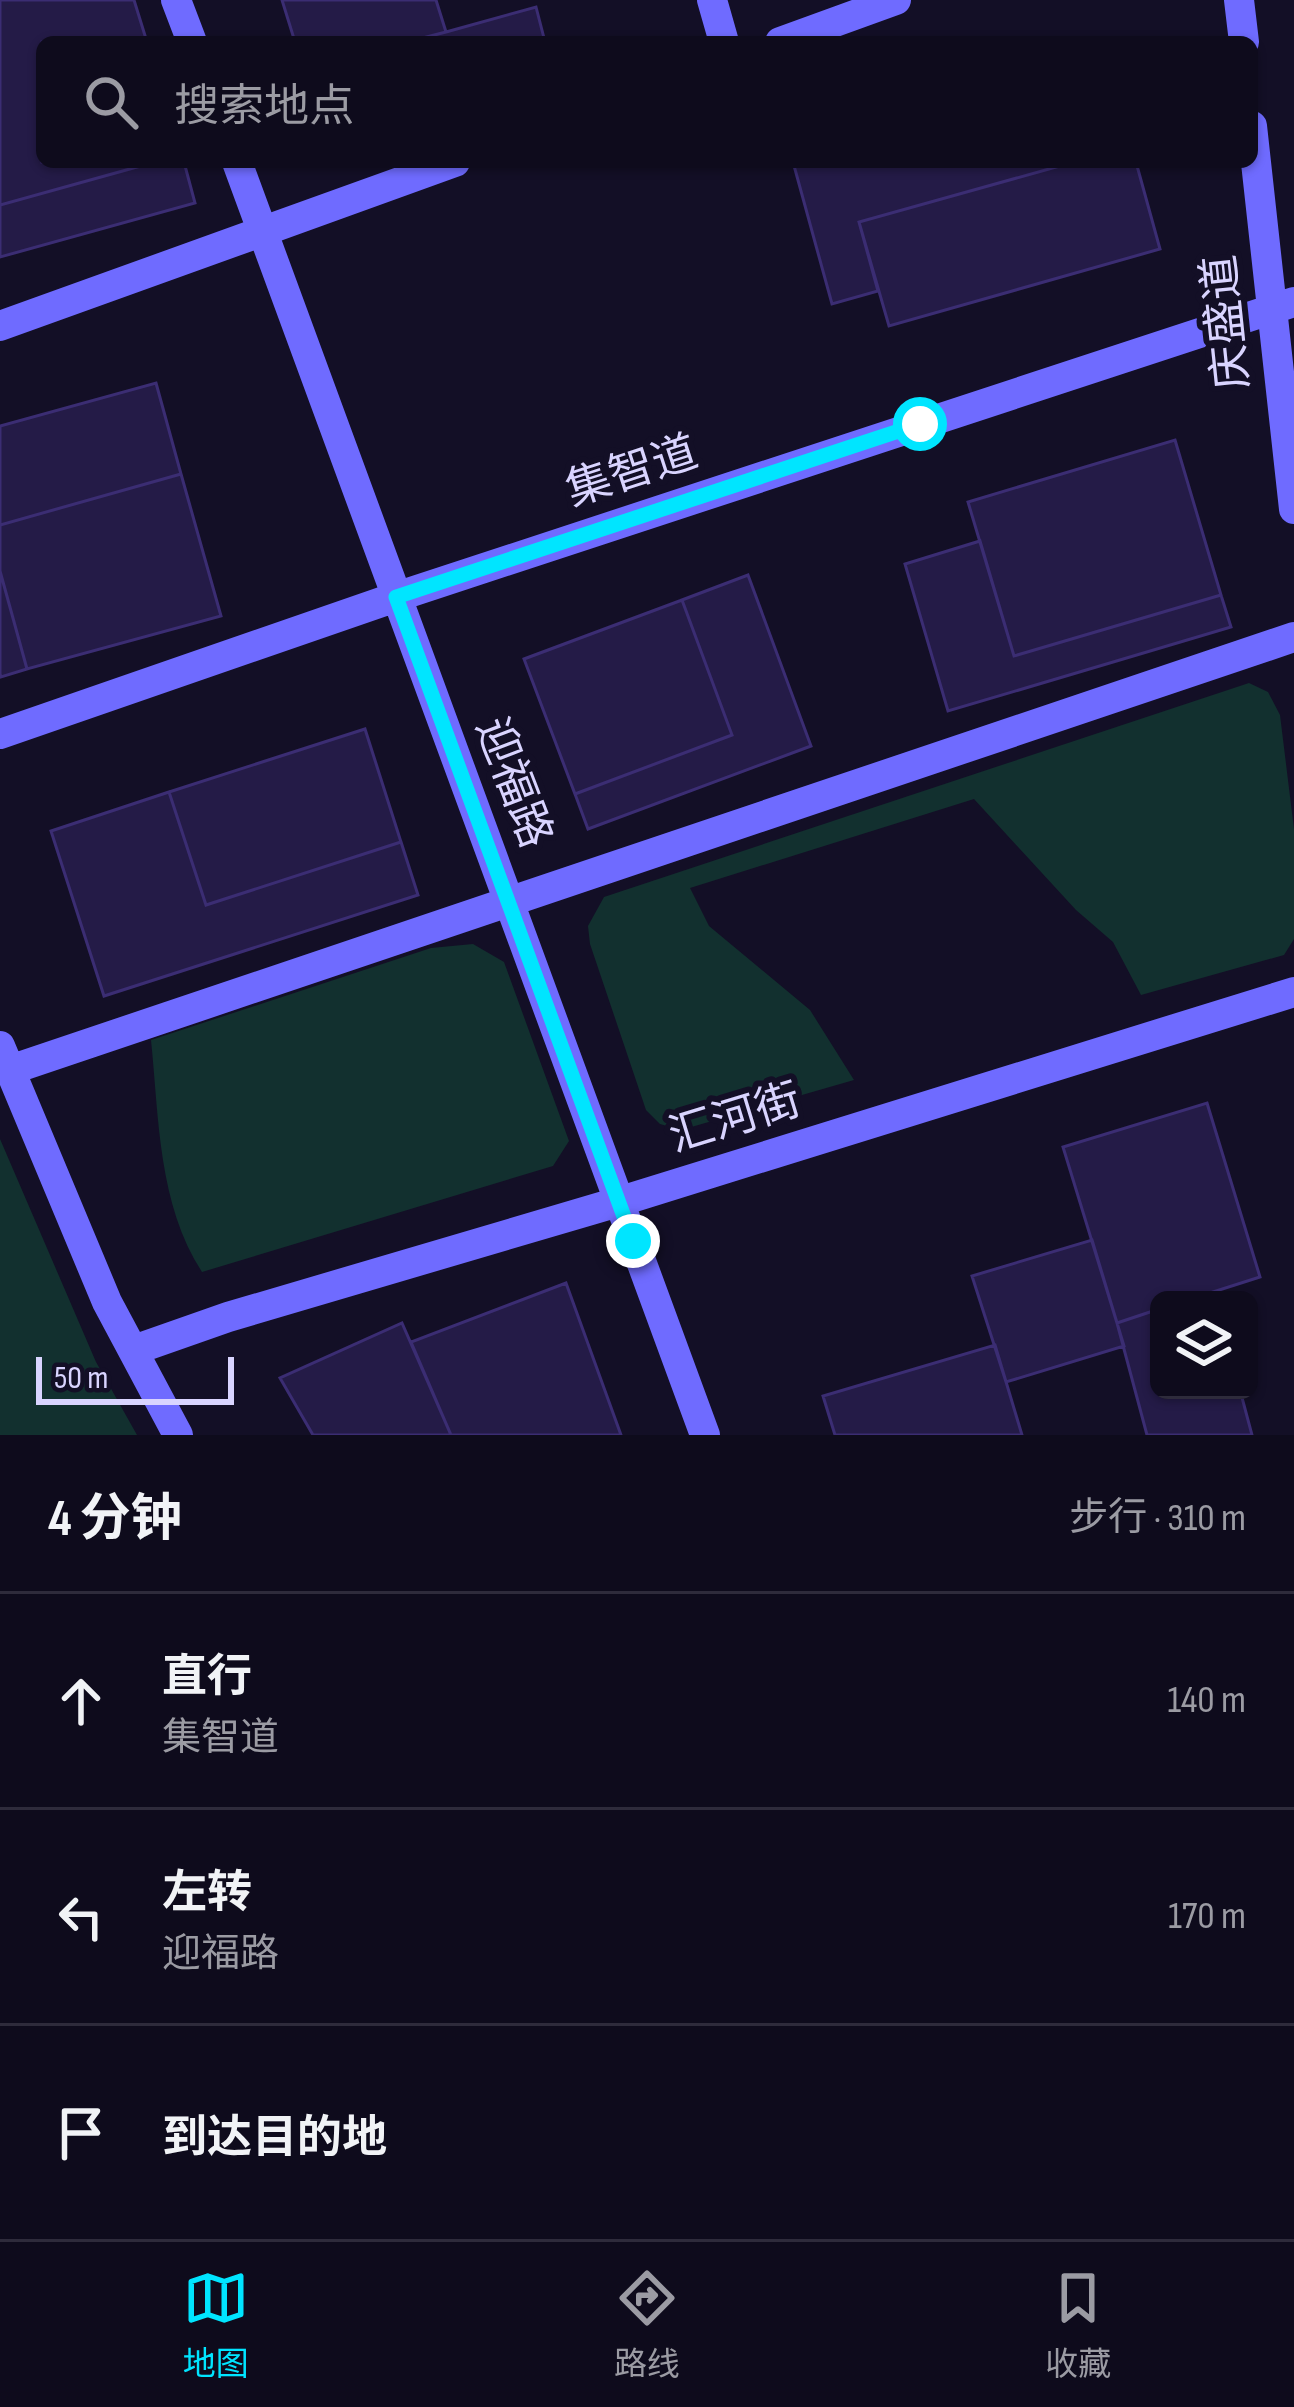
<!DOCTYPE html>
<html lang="zh">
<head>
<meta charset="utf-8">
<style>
  body { margin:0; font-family:"Sofia Sans Condensed","Noto Sans SC",sans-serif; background:#171425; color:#f1f3f6 }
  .controls { position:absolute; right:36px; bottom:36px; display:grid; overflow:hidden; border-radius:18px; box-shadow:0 3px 9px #0004 }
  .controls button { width:108px; height:108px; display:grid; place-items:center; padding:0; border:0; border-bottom:3px solid #2e2b3b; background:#0e0b1c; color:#f1f3f6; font:60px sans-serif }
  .scale { position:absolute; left:36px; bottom:30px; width:198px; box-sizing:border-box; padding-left:12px; border:6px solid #d9d4ff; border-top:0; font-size:33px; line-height:42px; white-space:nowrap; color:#d9d4ff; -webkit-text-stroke:9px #130f26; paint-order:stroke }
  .stop { position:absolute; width:36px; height:36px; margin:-27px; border:9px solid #00e5ff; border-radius:50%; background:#fff }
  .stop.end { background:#00e5ff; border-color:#fff; box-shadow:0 3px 12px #0008 }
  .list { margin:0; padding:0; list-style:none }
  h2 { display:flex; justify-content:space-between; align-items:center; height:156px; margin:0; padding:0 48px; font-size:51px }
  h2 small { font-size:39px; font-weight:400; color:#9b9ba3 }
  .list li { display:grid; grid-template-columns:78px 1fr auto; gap:36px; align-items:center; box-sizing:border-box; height:216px; padding:0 48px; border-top:3px solid #2e2b3b }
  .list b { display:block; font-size:45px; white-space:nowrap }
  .list p { margin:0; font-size:39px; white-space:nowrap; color:#9b9ba3 }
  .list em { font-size:39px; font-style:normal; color:#9b9ba3 }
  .icon { flex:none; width:66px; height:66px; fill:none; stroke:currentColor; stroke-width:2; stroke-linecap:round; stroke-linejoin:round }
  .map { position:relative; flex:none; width:1294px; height:1435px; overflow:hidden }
  .search { position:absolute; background:#0e0b1c; box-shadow:0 3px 9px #0004; left:36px; right:36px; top:36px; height:132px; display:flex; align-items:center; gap:30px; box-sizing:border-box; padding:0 42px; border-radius:18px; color:#9b9ba3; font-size:45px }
  .sheet { height:804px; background:#0e0b1c }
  nav { display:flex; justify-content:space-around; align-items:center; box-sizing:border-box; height:168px; border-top:3px solid #2e2b3b; background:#0e0b1c; font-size:33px; color:#9b9ba3 }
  nav a { display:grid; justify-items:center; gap:6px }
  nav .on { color:#00e5ff }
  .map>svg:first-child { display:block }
  .green { fill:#12302f }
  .building { fill:#241b47; stroke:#3b2d73; stroke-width:3 }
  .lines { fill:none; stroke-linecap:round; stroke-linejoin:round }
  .secondary { stroke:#6f6bff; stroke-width:30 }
  .route { stroke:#00e5ff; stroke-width:15 }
  .labels { text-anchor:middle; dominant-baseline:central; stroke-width:12; stroke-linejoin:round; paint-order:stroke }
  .street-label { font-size:45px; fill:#d9d4ff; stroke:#130f26 }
</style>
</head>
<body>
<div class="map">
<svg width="1294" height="1435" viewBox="0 0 1294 1435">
  <rect width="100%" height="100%" fill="#130f26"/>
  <path class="green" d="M1249,683L1268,692L1280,715L1294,829V939L1284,955L1141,995L1113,942L1076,910L974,799L690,888L709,926L810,1010L854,1080L681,1130L660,1124L646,1110L590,944L588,926L604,897Z
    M473,944L504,962L569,1141L553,1166L202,1272C158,1204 159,1118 151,1040L431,948Z
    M0,1139L96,1362L137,1435H0Z"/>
  <path class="building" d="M0,0H134L147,42H42V162H155L0,205Z
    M282,0H436L446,32L407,42H295Z
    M536,7L545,42H407L446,32Z
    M155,162H184L195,203L0,257V205Z
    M793,162H1074L859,222L878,291L832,304Z
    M1074,162H1136L1160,249L889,326L859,222Z
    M156,383L181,474L0,525V426Z
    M1175,440L1221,595L1014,656L968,502Z
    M181,474L221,616L27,669L0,571V525Z
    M980,541L1014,656L1221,595L1231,627L948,711L905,564Z
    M0,571L27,669L1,677L0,674Z
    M748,575L811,746L588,829L575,794L732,735L682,600Z
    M682,600L732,735L575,794L524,659Z
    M365,729L401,842L206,905L169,792Z
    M169,792L206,905L401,842L418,895L104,996L51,831Z
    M1207,1103L1260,1277L1188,1300H1159V1309L1117,1323L1063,1147Z
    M1092,1240L1124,1346L1006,1382L972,1276Z
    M566,1283L621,1435H451L411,1342Z
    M1159,1309V1390H1240L1252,1435H1147L1117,1323Z
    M402,1323L451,1435H313L280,1378Z
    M995,1345L1022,1435H835L823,1396Z"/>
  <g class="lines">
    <path class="secondary" d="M176,0L192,42
      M712,0L724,42
      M1239,0L1244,42
      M780,42L896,0
      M1252,126L1294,509
      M237,162L705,1435
      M0,326L455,162
      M0,734L396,597L1294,302
      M0,1046L107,1302L178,1435
      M7,1071L1294,637
      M134,1350L228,1317L618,1202L1294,992"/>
  </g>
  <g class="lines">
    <path class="route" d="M633,1241L396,597L920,424"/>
  </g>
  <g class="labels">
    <g class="street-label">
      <text transform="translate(1227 322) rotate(-96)">庆盛道</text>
      <text transform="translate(632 472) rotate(-18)">集智道</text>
      <text transform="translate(513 783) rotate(69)">迎福路</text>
      <text transform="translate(735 1119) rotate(-17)">汇河街</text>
    </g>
  </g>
</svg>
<div class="controls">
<button><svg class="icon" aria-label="layers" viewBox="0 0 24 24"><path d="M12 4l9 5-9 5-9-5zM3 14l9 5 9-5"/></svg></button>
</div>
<div class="scale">50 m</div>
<div class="stop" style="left:920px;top:424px"></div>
<div class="stop end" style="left:633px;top:1241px"></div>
<div class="search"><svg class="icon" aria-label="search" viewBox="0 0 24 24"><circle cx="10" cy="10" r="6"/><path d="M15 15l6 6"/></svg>搜索地点</div>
</div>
<section class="sheet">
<h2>4 分钟<small>步行 · 310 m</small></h2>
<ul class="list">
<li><svg class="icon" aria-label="ahead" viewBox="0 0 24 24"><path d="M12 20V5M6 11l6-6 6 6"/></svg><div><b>直行</b><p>集智道</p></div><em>140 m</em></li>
<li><svg class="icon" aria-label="left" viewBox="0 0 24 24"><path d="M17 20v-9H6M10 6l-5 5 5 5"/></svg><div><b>左转</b><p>迎福路</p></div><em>170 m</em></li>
<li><svg class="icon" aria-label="arrive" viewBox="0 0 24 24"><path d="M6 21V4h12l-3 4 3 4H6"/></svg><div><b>到达目的地</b></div></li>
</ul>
</section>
<nav>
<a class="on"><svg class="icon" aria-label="map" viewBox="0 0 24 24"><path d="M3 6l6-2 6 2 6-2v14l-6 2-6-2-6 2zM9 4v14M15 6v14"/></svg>地图</a>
<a><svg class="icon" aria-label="directions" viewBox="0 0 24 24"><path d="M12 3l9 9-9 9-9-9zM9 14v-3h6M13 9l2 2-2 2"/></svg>路线</a>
<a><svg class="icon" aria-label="saved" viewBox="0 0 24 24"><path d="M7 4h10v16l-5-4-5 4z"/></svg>收藏</a>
</nav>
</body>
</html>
